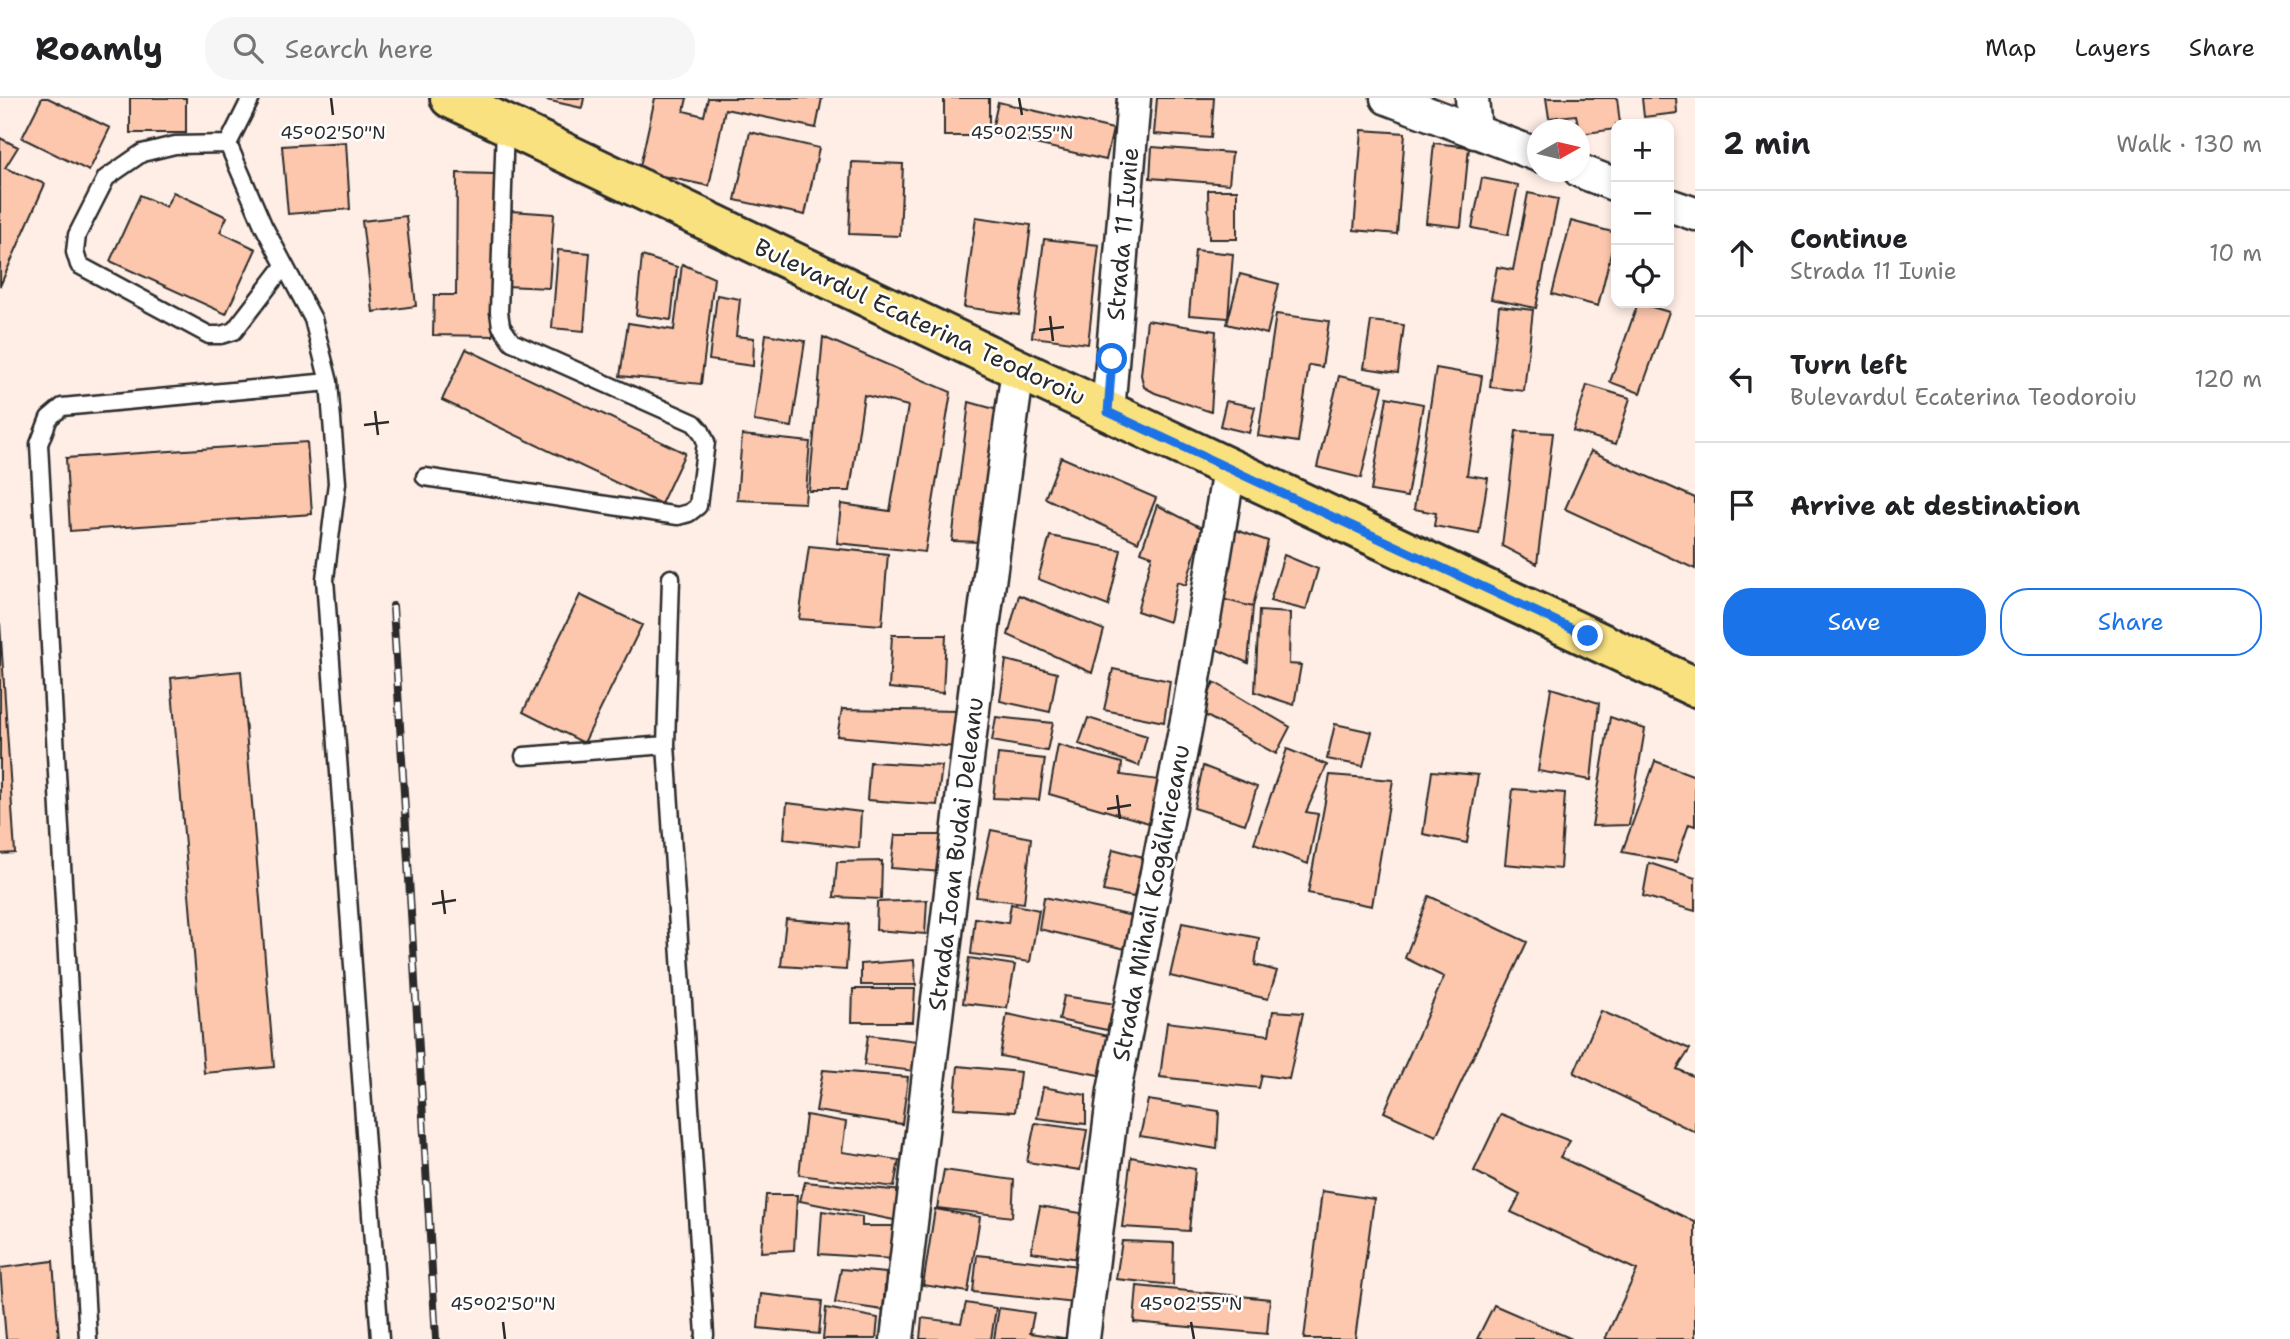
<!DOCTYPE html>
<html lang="en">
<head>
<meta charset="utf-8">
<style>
  body { margin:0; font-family:"Shantell Sans",sans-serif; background:#f6f6f6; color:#202124 }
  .controls { position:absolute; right:21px; top:21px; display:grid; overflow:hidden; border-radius:14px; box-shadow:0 4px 10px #0003 }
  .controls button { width:63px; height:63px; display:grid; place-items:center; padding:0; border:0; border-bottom:2px solid #e0e0e0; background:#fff; color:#202124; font:35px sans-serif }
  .compass { position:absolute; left:1527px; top:21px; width:63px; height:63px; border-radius:50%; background:#fff; box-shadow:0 4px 10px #0003; rotate:82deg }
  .stop { position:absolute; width:21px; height:21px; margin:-16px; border:5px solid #1a73e8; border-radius:50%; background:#fff }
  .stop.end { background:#1a73e8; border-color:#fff; box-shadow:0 2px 7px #0008 }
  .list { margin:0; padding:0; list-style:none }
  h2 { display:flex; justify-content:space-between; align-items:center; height:91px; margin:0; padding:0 28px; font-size:30px }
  h2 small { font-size:23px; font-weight:400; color:#757577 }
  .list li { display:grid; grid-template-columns:46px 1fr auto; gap:21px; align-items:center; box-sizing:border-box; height:126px; padding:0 28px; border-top:2px solid #e0e0e0 }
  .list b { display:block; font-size:26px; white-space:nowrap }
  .list p { margin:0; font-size:23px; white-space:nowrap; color:#757577 }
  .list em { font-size:23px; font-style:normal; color:#757577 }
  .actions { display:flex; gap:14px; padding:21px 28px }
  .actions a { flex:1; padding:16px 0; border:2px solid #1a73e8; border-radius:28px; text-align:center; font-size:24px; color:#1a73e8 }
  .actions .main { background:#1a73e8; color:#fff }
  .icon { flex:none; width:38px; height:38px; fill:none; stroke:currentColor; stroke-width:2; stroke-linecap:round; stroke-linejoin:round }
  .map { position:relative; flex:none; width:1695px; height:1241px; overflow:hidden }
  header { display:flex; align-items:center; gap:42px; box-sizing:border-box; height:98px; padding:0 35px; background:#fff; border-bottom:2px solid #e0e0e0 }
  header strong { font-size:33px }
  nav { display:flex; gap:38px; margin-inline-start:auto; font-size:24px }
  .search { width:490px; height:63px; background:#f6f6f6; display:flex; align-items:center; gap:18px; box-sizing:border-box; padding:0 24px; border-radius:28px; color:#757577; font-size:26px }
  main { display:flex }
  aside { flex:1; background:#fff }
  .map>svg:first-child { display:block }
  .building { fill:#fcc7ad; stroke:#2b2b2b; stroke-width:2 }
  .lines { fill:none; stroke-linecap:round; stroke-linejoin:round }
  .service-casing { stroke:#2b2b2b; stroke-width:21 }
  .minor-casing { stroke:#2b2b2b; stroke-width:37 }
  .primary-casing { stroke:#2b2b2b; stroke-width:44 }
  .service { stroke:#fff; stroke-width:16 }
  .minor { stroke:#fff; stroke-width:32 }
  .primary { stroke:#fae180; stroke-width:38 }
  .rail-casing { stroke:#2b2b2b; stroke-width:8 }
  .rail { stroke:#fff; stroke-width:5; stroke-dasharray:16; stroke-linecap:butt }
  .route { stroke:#1a73e8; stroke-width:9 }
  .ticks { fill:none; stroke:#2b2b2b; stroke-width:2.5 }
  .labels { text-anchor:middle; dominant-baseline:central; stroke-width:5; stroke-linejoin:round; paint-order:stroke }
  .street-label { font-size:24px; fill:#2b2b2b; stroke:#fff }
  .ticks-label { font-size:18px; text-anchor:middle; fill:#2b2b2b; stroke:#fff; stroke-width:5; stroke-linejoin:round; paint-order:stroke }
</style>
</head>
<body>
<header>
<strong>Roamly</strong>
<div class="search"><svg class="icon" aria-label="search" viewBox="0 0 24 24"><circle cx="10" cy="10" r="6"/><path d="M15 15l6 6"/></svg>Search here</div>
<nav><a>Map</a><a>Layers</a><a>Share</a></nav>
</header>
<main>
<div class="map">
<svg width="1695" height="1241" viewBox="0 0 1695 1241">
  <rect width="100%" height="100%" fill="#feeee6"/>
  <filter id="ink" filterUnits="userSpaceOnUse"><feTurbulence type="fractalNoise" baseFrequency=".0143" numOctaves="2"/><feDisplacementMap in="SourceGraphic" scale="14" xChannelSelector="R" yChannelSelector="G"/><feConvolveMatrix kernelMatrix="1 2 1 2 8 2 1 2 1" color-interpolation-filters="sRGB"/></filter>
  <g filter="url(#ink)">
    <path class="building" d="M42,0H48L110,30L89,73L22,40Z
      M130,0H186V35H130Z
      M546,0H584L582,10L546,2Z
      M655,0H687L684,13L704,18L708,0H822L816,30L725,11L709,88L639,73Z
      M944,0H989V38H944Z
      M1157,0H1214L1211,40L1154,36Z
      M1546,0H1617L1620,26H1616V31L1580,36L1576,17L1549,20Z
      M1642,0H1676L1677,15L1644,19Z
      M998,4L1113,31L1106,62L991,36Z
      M1362,32L1405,35L1397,136L1354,132Z
      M750,34L819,50L805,117L735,102Z
      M0,40L18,49L5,70L45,86L0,188Z
      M346,44L350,111L288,116L282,48Z
      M1434,45L1469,49L1461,129L1426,125Z
      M1152,49L1232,55L1229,86L1150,80Z
      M852,64L903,66L900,138L849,136Z
      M457,75L495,76L493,238L433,237L434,197H456Z
      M1482,80L1518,87L1508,137L1472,130Z
      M1208,92H1237V141H1209Z
      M173,94L227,119L220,134L256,151L226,216L110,163L140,97L166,109Z
      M1528,95L1558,101L1536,210L1491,201L1497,169L1513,172Z
      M511,113L554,116L549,190L506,188Z
      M406,118L416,208L373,214L362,123Z
      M976,119L1031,127L1019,217L964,209Z
      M1571,123L1616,135L1598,208L1552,196Z
      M1044,141L1099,147L1088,246L1032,239Z
      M558,152L590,155L584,233L552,230Z
      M1195,152L1233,156L1228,220L1189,217Z
      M642,158L677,169L671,222L636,217Z
      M682,166L714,180L701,286L620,278L628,225L674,232Z
      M1240,176L1279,186L1267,236L1227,226Z
      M717,197L740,201L736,238L754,240L753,268L709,262Z
      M1638,205L1669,214L1640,295L1610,284Z
      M1499,208L1533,212L1524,293L1490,289Z
      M1276,216L1329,223L1322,269L1309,267L1298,344L1258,338Z
      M1147,222L1216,233L1211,314L1155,295L1144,289L1141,277Z
      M1371,223L1404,227L1398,275L1364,270Z
      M766,236L805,243L792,329L754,323Z
      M823,239L951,294L925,454L837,445L841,406L890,413L908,308L864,297L850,393H809Z
      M466,251L685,355L661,406L442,302Z
      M1436,270L1482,278L1467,377L1488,380L1479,436L1434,428L1436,415L1414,411Z
      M1339,278L1383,288L1361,380L1317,369Z
      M1587,287L1630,300L1616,346L1573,333Z
      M1387,299L1423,306L1407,399L1371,393Z
      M1226,303L1255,309L1249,335L1220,328Z
      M969,304L998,312L981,444L952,443Z
      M1516,333L1553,335L1537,466L1502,448Z
      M742,337L810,344L805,405L737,402Z
      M307,344L312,416L70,433L66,360Z
      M1591,353L1695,400V471L1565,411Z
      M1061,359L1156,400L1138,444L1045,400Z
      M1157,407L1202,430L1186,487L1177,484L1169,524L1137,513L1152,458L1141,454Z
      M1233,431L1268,443L1253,509L1222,501Z
      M1050,438L1121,452L1108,508L1038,481Z
      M809,448L888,456L882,527L799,521Z
      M1284,457L1318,471L1306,512L1270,503Z
      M580,497L642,527L584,645L523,614Z
      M1019,497L1104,532L1092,575L1008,537Z
      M1222,501L1253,509L1248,565L1211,549Z
      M1259,513L1290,515L1289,566L1301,567L1294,607L1255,594Z
      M0,525L15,755L0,756Z
      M892,537H946L943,595L889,590Z
      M1006,562L1057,575L1050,614L1000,603Z
      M1113,571L1170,583L1164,624L1104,612Z
      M241,573L274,969L204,975L171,580Z
      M1214,584L1290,629L1276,656L1201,615Z
      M1551,590L1599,605L1591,682L1538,673Z
      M842,611L959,613L956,649L837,638Z
      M996,619L1053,625L1047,653L992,643Z
      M1610,619L1645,631L1629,727L1592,728Z
      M1088,620L1147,638L1139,668L1079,646Z
      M1335,626L1372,634L1363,668L1327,661Z
      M1058,647L1122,665L1121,677L1159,682L1152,726L1049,696Z
      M1287,651L1327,667L1306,714L1318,716L1308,766L1254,745Z
      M998,656L1045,661L1039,702L993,700Z
      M1655,663L1695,678V728L1689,726L1676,764L1622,754Z
      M870,664L942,668L937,707L867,702Z
      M1203,668L1257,689L1245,726L1194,710Z
      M1432,673L1478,677L1467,745L1423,736Z
      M1330,677L1393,682L1372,808L1308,795Z
      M1513,691L1565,695L1560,771L1505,766Z
      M787,705L861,714L859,750L784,741Z
      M991,732L1031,740L1024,805L976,799Z
      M895,737H943L942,774L891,770Z
      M1113,751L1143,759L1134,799L1103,793Z
      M882,763L881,801L834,799L837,764Z
      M1649,765L1695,780V813L1643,798Z
      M1429,798L1527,844L1436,1038L1384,1014L1444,879L1405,860Z
      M1044,799L1133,818L1130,852L1039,831Z
      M927,802L925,836L876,832L877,804Z
      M1011,806L1039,812L1030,864L971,856L975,820L1008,825Z
      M786,821L849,826L846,872L781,868Z
      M1182,825L1259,840L1255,867L1277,873L1268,901L1170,878Z
      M969,860L1015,867L1007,910L963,905Z
      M914,862L916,887H861V866Z
      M853,891H915L913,924H852Z
      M1064,898L1116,906L1107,932L1059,922Z
      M1273,913L1303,915L1289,981L1262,977L1259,990L1160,979L1167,924L1269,937Z
      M1601,913L1690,951L1677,971L1695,979V1034L1574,975Z
      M1007,916L1109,938L1104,978L1000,958Z
      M868,937L917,943L914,973L864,967Z
      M958,968L1020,974L1015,1014L954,1010Z
      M823,972L908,979L902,1026L816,1013Z
      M1043,989L1086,997V1026L1037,1020Z
      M1148,1002L1219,1013L1217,1051L1140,1038Z
      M1501,1016L1570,1043L1560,1059L1695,1124V1241H1605L1637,1172L1511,1114L1520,1097L1474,1073Z
      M806,1017L846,1024L842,1054L899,1062L894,1089L799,1077Z
      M1035,1025L1087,1032L1080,1072L1027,1064Z
      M1131,1059L1195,1071L1189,1133L1122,1129Z
      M944,1072L1014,1082L1012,1119L937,1110Z
      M805,1084L903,1093L899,1123L800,1103Z
      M1322,1093L1374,1101L1355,1241H1304Z
      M766,1097H797L794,1152L761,1154Z
      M1040,1108L1086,1116L1080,1161L1031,1154Z
      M935,1111L980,1119L968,1194L923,1187Z
      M822,1113L862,1119V1128H898L893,1161L819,1156Z
      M1122,1143L1174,1145L1173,1187L1116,1181Z
      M977,1157L1079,1168L1075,1205L973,1194Z
      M53,1163L59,1241H6L0,1170Z
      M841,1171L886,1175L883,1212L835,1205Z
      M1137,1188L1270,1201L1267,1236L1134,1224Z
      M761,1196L822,1203L819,1236L758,1230Z
      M966,1205L996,1210L991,1241H920L922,1220L961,1225Z
      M1494,1207L1572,1241H1477Z
      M826,1210L878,1220L876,1241H823Z
      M999,1210L1034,1215L1030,1235L1070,1241H994Z"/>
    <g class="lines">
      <g class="service-casing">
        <path id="service" d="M251,0L228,46L263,127L313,221L329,284L337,385L325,481L380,1241
          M228,46L175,47L142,55L106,80L77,137L75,154L79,167L209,237H221L234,233L284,168
          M425,379L678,418L689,415L698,408L706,344L701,333L694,325L512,244L501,228L499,214L505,27
          M671,480L666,647L705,1237L704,1241
          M524,658L666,647
          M88,1241L39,346L49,320L62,309L329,284"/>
      </g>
      <g class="minor-casing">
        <path id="minor" d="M1387,0L1538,57
          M1472,0L1475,34
          M1580,73L1616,87
          M1669,107L1695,116
          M1108,314L1134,0
          M897,1241L983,529L1018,271
          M1083,1241L1114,993L1188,617L1229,371"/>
      </g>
      <g class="primary-casing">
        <path id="primary" d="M450,0L1018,271L1695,589"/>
      </g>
      <use href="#service" class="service"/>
      <use href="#minor" class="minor"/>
      <use href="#primary" class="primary"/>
      <g class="rail-casing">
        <path id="rail" d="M393,508L436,1241"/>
      </g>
      <use href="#rail" class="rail"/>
    </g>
  </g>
  <g class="lines" filter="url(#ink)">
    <path class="route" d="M1112,261L1108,314L1588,538"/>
  </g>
  <path class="ticks" d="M331,0L333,17M1019,0L1022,17M1050,218L1053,243M1039,232L1064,229M375,313L378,337M364,327L389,324M1117,697L1120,721M1107,711L1131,707M442,792L445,816M432,806L456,802M503,1224L505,1241M1191,1224L1194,1241"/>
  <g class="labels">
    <g class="street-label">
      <text transform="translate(1123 136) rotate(-85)">Strada 11 Iunie</text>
      <text transform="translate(920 224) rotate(25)">Bulevardul Ecaterina Teodoroiu</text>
      <text transform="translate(956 756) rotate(-83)">Strada Ioan Budai Deleanu</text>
      <text transform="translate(1151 805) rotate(-79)">Strada Mihail Kogălniceanu</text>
    </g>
  </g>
  <g class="ticks-label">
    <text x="333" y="41">45°02'50"N</text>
    <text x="1022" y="41">45°02'55"N</text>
    <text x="503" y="1212">45°02'50"N</text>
    <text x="1191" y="1212">45°02'55"N</text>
  </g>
</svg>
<div class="controls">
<button>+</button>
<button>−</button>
<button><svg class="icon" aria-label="locate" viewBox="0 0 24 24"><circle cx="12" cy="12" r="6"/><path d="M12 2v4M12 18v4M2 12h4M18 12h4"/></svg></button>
</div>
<svg class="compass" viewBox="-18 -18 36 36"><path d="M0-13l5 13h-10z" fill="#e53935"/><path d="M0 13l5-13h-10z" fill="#757577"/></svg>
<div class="stop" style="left:1112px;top:261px"></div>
<div class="stop end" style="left:1588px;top:538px"></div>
</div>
<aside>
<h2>2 min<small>Walk · 130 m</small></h2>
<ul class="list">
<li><svg class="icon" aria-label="ahead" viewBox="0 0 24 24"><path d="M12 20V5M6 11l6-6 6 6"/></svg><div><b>Continue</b><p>Strada 11 Iunie</p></div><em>10 m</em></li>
<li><svg class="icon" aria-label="left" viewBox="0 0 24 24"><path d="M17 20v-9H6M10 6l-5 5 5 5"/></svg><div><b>Turn left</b><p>Bulevardul Ecaterina Teodoroiu</p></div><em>120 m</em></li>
<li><svg class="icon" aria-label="arrive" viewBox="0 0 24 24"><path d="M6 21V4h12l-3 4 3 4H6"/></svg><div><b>Arrive at destination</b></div></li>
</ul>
<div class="actions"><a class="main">Save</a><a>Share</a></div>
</aside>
</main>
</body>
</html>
